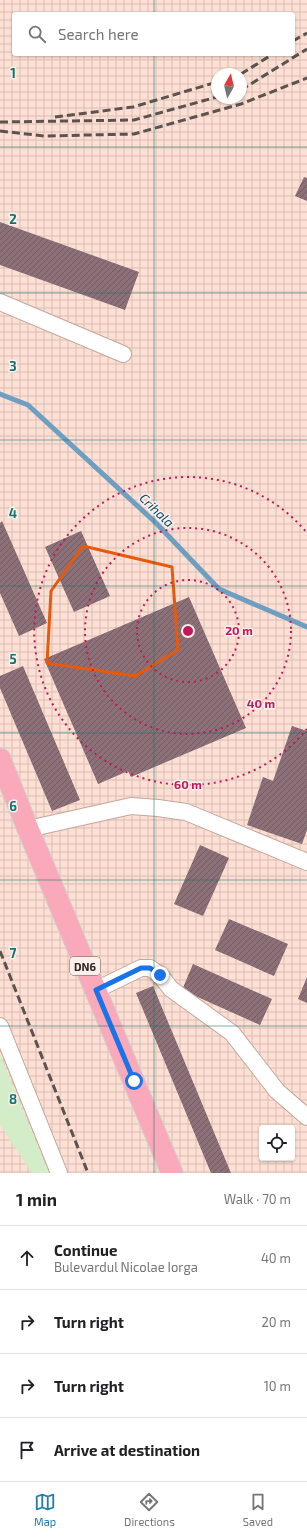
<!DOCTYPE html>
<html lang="en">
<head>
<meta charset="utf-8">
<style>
  body { margin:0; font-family:"Exo 2",sans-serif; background:#f6f6f6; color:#202124 }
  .controls { position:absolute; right:12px; bottom:12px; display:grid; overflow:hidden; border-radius:4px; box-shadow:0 1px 3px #0004 }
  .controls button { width:36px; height:36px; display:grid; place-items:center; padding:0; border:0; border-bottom:1px solid #e0e0e0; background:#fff; color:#202124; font:20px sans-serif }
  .compass { position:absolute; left:211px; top:68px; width:36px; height:36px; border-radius:50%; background:#fff; box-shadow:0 1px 3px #0004; rotate:8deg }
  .stop { position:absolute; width:12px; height:12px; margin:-9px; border:3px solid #1a73e8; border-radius:50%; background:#fff }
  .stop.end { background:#1a73e8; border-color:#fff; box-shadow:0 1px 4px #0008 }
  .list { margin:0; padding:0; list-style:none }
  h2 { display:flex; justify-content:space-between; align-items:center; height:52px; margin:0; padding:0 16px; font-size:17px }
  h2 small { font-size:13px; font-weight:400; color:#757577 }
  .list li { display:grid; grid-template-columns:26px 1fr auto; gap:12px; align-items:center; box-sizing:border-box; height:64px; padding:0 16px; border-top:1px solid #e0e0e0 }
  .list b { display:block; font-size:15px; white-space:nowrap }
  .list p { margin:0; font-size:13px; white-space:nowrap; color:#757577 }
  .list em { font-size:13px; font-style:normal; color:#757577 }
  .icon { flex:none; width:22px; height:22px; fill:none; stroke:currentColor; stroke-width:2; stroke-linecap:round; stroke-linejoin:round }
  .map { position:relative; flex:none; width:307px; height:1173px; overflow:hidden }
  .search { position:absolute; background:#fff; box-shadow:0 1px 3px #0004; left:12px; right:12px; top:12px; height:44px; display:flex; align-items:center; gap:10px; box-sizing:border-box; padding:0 14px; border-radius:4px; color:#757577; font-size:15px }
  .sheet { height:308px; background:#fff }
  nav { display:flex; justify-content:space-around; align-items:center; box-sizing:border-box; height:56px; border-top:1px solid #e0e0e0; background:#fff; font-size:11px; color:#757577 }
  nav a { display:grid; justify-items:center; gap:2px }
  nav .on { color:#267dac }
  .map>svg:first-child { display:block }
  .industrial { fill:url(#industrial-grid); fill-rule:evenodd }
  .grass { fill:#d2edc7 }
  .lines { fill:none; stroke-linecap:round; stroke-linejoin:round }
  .stream { stroke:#6e9fc1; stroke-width:5 }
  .building { fill:url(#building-hatch) }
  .minor-casing { stroke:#c3a79c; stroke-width:18 }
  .major-casing { stroke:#d1cfce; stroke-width:23 }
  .minor { stroke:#fff; stroke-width:16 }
  .major { stroke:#faa9ba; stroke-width:21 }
  .rail { stroke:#5d524e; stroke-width:3; stroke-dasharray:8 4; stroke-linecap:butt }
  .route { stroke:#1a73e8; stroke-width:5 }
  .marked { fill:none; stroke:#e8590c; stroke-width:3; stroke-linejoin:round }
  .grid { fill:none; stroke:#0f766e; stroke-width:1; stroke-opacity:0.55 }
  .ring { fill:none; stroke:#c2185b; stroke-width:2; stroke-dasharray:2 4 }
  .labels { text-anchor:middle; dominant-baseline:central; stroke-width:3; stroke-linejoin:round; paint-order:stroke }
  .shield { fill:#fbefeb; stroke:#6c605c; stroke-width:1 }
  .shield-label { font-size:11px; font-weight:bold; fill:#2e231f }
  .water-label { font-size:13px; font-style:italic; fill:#044668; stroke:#fbefeb }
  .grid-label { font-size:13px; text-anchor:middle; font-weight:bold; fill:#0f766e; stroke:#fbefeb; stroke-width:3; stroke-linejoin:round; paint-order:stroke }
  .centre { fill:#c2185b; stroke:#fbefeb; stroke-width:2 }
  .ring-label { font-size:12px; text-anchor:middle; font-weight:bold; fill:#c2185b; stroke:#fbefeb; stroke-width:3; stroke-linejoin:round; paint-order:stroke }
</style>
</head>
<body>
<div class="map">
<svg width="307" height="1173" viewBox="0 0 307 1173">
  <defs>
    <pattern id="industrial-grid" width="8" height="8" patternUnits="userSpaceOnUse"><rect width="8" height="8" fill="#fddfd3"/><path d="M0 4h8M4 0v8" fill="none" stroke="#d9bfb5"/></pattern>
    <pattern id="building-hatch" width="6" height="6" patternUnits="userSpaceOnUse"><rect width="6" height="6" fill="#8c7078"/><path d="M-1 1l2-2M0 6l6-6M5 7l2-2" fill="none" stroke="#735c62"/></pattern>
  </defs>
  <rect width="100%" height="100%" fill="#fbefeb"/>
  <path class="industrial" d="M0,0H307V1173H0ZM14,14H293V54H14ZM217,74H241V98H217ZM262,1128H292V1158H262Z"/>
  <path class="grass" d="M0,1055L49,1173H32L0,1125Z"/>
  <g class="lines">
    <path class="stream" d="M0,394L28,405L156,523L219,589L307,627"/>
  </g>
  <path class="building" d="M304,177L307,178V201L295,196Z
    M0,222L139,272L125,310L0,265Z
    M2,521L47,623L19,636L0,593V523Z
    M81,531L110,596L74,612L45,547Z
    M189,597L246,728L131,777L128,771L98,784L44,659Z
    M23,666L80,800L52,811L0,688V676Z
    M292,726L307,731V830L302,844L247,825L263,777L273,781Z
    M200,845L229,858L203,916L174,904Z
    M229,919L288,944L274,976L215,950Z
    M193,964L272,999L260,1025L182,990Z
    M307,977V1003L298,999Z
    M153,986L231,1173H211L136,993Z"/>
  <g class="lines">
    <g class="minor-casing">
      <path id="minor" d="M0,302L123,354
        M28,829L131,806L158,808L186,812L307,862
        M96,990L141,968H150L160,975L171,989L232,1033L277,1091L307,1117
        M0,1026L59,1173"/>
    </g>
    <g class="major-casing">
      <path id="major" d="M0,759L28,829L172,1173"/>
    </g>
    <use href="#minor" class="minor"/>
    <use href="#major" class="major"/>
    <path class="rail" d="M293,41L307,33
      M241,74L273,54
      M241,90L307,49
      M55,117L133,107L217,82
      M0,122L134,120L217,97
      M0,131L44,136L134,134L241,104L307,78
      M0,951L88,1173"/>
  </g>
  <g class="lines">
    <path class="route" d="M134,1081L96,990L141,968H150L160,975"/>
  </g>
  <path class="marked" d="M83,546L172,567L178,650L135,676L47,663L51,591Z"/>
  <path class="grid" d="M154,0V14M154,54V1173M0,147H307M0,293H307M0,440H307M0,586H307M0,733H307M0,880H307M0,1026H307"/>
  <g class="ring">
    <circle cx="188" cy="631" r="51"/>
    <circle cx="188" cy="631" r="103"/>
    <path d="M307 729A154 154 0 1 1 307 533"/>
  </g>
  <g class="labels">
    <rect class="shield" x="70" y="957" width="30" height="18" rx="3"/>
    <g class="shield-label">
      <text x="85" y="966">DN6</text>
    </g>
    <g class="water-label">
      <text transform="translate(157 510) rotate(44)">Crihala</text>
    </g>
  </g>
  <g class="grid-label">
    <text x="13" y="78">1</text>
    <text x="13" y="224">2</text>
    <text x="13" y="371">3</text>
    <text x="13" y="518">4</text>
    <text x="13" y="664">5</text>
    <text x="13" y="811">6</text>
    <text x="13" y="958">7</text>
    <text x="13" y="1104">8</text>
  </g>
  <circle cx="188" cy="631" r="6" class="centre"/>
  <g class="ring-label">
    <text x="239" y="635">20 m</text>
    <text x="261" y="708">40 m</text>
    <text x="188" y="789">60 m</text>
  </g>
</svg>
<div class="controls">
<button><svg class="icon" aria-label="locate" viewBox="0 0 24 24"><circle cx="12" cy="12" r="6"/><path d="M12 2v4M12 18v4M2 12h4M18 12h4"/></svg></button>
</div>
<svg class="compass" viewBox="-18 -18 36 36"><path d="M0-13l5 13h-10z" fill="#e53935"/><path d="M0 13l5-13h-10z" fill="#757577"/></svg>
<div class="stop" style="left:134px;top:1081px"></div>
<div class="stop end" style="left:160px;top:975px"></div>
<div class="search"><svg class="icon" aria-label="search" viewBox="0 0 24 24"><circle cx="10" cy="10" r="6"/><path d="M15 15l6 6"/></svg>Search here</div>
</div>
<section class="sheet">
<h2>1 min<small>Walk · 70 m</small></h2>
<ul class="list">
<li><svg class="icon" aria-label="ahead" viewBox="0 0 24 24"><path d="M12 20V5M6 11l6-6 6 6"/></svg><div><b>Continue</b><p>Bulevardul Nicolae Iorga</p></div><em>40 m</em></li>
<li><svg class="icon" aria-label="right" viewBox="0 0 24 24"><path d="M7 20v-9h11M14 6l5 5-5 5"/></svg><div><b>Turn right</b></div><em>20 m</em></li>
<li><svg class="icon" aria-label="right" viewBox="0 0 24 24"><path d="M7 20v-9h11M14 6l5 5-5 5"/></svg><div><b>Turn right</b></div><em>10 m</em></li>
<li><svg class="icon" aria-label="arrive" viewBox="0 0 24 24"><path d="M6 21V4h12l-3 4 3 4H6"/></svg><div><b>Arrive at destination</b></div></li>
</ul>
</section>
<nav>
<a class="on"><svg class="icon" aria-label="map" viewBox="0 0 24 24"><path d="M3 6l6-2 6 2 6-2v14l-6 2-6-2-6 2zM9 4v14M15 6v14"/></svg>Map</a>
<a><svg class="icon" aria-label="directions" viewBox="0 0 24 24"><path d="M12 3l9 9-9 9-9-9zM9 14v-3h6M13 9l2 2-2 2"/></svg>Directions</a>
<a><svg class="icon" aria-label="saved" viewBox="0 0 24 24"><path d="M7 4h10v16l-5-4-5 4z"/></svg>Saved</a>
</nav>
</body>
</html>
